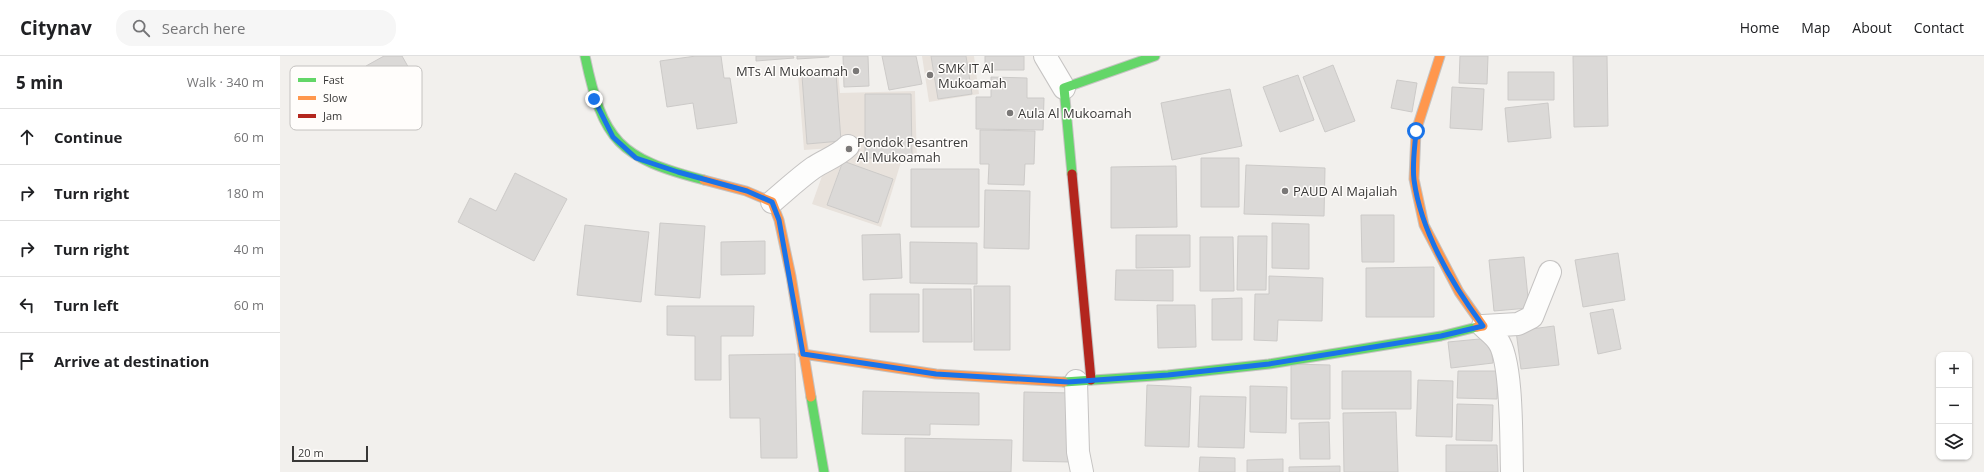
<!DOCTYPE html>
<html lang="en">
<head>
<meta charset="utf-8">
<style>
  body { margin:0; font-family:"Open Sans",sans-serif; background:#f6f6f6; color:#202124 }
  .controls { position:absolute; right:12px; bottom:12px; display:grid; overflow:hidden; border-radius:8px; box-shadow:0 1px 3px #0004 }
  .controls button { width:36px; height:36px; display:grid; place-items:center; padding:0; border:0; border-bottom:1px solid #e0e0e0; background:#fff; color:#202124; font:20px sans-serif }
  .scale { position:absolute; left:12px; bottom:10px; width:76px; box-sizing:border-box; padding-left:4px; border:2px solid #393837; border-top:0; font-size:11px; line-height:14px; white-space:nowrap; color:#393837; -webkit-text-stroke:3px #fffdfb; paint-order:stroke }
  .stop { position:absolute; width:12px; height:12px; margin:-9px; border:3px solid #1a73e8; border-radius:50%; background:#fff }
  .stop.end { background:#1a73e8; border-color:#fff; box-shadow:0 1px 4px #0008 }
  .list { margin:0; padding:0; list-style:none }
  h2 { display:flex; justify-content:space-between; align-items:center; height:52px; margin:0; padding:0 16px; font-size:17px }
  h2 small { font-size:13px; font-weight:400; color:#757577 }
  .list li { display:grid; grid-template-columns:26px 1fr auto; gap:12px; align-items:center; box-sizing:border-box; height:56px; padding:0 16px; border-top:1px solid #e0e0e0 }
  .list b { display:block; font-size:15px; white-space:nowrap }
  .list em { font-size:13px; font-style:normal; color:#757577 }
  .icon { flex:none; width:22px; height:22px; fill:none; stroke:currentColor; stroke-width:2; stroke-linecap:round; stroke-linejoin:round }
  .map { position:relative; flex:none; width:1704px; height:416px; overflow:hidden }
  header { display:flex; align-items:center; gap:24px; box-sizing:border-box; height:56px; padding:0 20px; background:#fff; border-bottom:1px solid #e0e0e0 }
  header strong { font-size:19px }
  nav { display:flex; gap:22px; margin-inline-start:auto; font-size:14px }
  .search { width:280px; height:36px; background:#f6f6f6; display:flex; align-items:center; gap:10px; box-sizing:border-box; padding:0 14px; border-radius:16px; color:#757577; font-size:15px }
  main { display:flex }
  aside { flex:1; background:#fff }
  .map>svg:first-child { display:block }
  .built { fill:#e8e2dc; fill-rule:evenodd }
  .building { fill:#dbd9d7; stroke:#cccac8 }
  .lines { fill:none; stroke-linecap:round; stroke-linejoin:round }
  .street-casing { stroke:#c5c3c2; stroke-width:24 }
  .fast-casing { stroke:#c5c3c2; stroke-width:11 }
  .slow-casing { stroke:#c5c3c2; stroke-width:11 }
  .jam-casing { stroke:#c5c3c2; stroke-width:11 }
  .street { stroke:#fdfdfc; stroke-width:22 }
  .fast { stroke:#63d668; stroke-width:9 }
  .slow { stroke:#ff974d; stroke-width:9 }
  .jam { stroke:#b3261e; stroke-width:9 }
  .route { stroke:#1a73e8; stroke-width:5 }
  .poi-dot { fill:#7a7877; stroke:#fffdfb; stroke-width:1.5 }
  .labels { text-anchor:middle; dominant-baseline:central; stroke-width:3; stroke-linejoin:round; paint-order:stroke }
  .poi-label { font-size:13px; fill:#393837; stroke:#fffdfb; text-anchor:start }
  .key { fill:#fffdfb; stroke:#c4c2c0; stroke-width:1 }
  .key-label { font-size:11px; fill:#393837 }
</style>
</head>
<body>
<header>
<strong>Citynav</strong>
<div class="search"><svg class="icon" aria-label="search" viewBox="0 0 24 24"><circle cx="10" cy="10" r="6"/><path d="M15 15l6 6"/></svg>Search here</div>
<nav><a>Home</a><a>Map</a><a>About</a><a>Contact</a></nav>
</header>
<main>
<aside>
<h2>5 min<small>Walk · 340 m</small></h2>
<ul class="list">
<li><svg class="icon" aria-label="ahead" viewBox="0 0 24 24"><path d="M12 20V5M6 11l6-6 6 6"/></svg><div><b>Continue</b></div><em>60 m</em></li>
<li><svg class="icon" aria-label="right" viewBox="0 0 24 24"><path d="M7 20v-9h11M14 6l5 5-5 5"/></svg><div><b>Turn right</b></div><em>180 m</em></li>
<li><svg class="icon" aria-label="right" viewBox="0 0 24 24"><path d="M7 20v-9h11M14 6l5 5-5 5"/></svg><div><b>Turn right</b></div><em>40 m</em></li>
<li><svg class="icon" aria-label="left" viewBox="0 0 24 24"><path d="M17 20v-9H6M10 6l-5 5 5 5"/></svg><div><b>Turn left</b></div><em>60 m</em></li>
<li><svg class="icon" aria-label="arrive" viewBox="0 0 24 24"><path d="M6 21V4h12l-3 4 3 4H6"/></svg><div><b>Arrive at destination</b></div></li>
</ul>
</aside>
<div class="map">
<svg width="1704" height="416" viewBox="0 0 1704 416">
  <rect width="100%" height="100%" fill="#f2f0ed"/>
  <path class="built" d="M642,0H651L658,43L692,38L686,0H694L699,38L649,46Z
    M558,15L560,37L635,35L637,107L621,106L601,171L532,148L552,92L524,94L518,19ZM556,17L561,85L527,88L522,20ZM585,38H631L632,102H585ZM562,106L613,123L598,166L547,149Z"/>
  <path class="building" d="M104,0H122L139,30L107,47L86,10Z
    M416,0H441L444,22H450L457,67L417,73L413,47L387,51L380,5Z
    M476,0H513L514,2L476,5Z
    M517,0H549V1L517,3Z
    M563,0H588L589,30L564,31Z
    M602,0H636L642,28L609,34Z
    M651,0H686L692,38L658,43Z
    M705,0H744V14H705Z
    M1180,0H1208L1207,28L1179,27Z
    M1293,0H1327L1328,70L1294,71Z
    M1053,9L1075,65L1045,76L1023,21Z
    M1228,16H1274V44H1228Z
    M556,17L561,85L527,88L522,20Z
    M1018,19L1034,64L1000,76L983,31Z
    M711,21L747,22V42H764L763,74L696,73V41H711Z
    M1117,24L1137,27L1132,56L1111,52Z
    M1172,31L1204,33L1202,74L1170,72Z
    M950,33L962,90L892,104L881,47Z
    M585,38H631L632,102H585Z
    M1268,47L1271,82L1228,86L1225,52Z
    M700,74L755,75L754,108H745L744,129L708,128L709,108H700Z
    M921,102H959V151H921Z
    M563,105L613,123L598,167L547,149Z
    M966,109L1045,112L1044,160L964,158Z
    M896,110L897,171L831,172V111Z
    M631,113H699V171H631Z
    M235,117L287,143L254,205L178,166L190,142L216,155Z
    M705,134L750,135L749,193L704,192Z
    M1081,159H1114V206H1082Z
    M380,167L425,170L420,242L375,239Z
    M992,167L1029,168V213L992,212Z
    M305,169L369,176L361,246L297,239Z
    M620,178L622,222L583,224L582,179Z
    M856,179H910V211L856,212Z
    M958,180H987L986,234H957Z
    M920,181H953L954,235H920Z
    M485,185V218L441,219V186Z
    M630,186L697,187V228L630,227Z
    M1338,197L1345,244L1303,251L1295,204Z
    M1244,201L1249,252L1214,255L1209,204Z
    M1154,211V261H1086V212Z
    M836,214H893V245L835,244Z
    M989,220L1043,222L1042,265L998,264L997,285L974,284L975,238H989Z
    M694,230H730V294H694Z
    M643,233H691L692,286H643Z
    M590,238H639V276H590Z
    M962,242V284H932V243Z
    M877,249H915L916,291L878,292Z
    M387,250H474L473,280H441V324H415V280L387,279Z
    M1333,253L1341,293L1318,298L1310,257Z
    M1274,270L1279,309L1241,313L1236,275Z
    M1210,282L1213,307L1171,312L1168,286Z
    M515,298L517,402H481L480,362H450L449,299Z
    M1011,308L1050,309V363H1011Z
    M1062,315H1131V353H1062Z
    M1178,315H1218L1217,343L1177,342Z
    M1138,324L1173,325L1172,381L1136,380Z
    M867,329L911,331L909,391L865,390Z
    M970,330L1007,331L1006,377L970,376Z
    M583,335L699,337V369L650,368V379L582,378Z
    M744,336L792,337L791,406L743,405Z
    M920,340L966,341L964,392L918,391Z
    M1177,348L1213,349L1212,385L1176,384Z
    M1116,356L1118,416H1064L1063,357Z
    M1049,366L1050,403H1020L1019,367Z
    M625,382L732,384L731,416H625Z
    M1166,389H1217L1218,416H1166Z
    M920,401L955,402V416H919Z
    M1003,403V416H967V404Z
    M1060,410V416H1009V411Z"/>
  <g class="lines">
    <g class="street-casing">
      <path id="street" d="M765,0L784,32
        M492,146C505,135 519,122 533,112C545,104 558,100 568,90
        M1203,270C1208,275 1214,279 1218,285C1233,305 1231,389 1232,416
        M1203,270L1238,268L1252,261L1270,216
        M796,325L798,396L802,416"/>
    </g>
    <g class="fast-casing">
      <path id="fast" d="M305,0C323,86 339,102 424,124
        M792,118L784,32L875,0
        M784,326L888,319L989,308L1161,280L1197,271
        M531,341L544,416"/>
    </g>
    <g class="slow-casing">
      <path id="slow" d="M1160,0L1136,75L1134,123L1144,169L1179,236L1203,270L1197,271
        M424,124L466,135L492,146L499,164L511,220L531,341
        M523,298L656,318L784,326"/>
    </g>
    <g class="jam-casing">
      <path id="jam" d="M792,118L811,324"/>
    </g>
    <use href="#street" class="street"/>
    <use href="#fast" class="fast"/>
    <use href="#slow" class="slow"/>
    <use href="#jam" class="jam"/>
  </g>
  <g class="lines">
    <path class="route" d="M314,43L333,81L356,102L398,116L467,135L492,146L499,164L523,298L656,318L788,326L888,319L989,308L1161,280L1203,270C1172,228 1141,176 1134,124C1132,108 1135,90 1136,75"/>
  </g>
  <g class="poi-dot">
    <circle cx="576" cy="15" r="4"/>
    <circle cx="650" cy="19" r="4"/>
    <circle cx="730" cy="57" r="4"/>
    <circle cx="569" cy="93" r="4"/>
    <circle cx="1005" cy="135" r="4"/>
  </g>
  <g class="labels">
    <g class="poi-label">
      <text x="658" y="12">SMK IT Al<tspan x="658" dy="15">Mukoamah</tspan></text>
      <text x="568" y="15" text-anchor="end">MTs Al Mukoamah</text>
      <text x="738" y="57">Aula Al Mukoamah</text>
      <text x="577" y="86">Pondok Pesantren<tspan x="577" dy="15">Al Mukoamah</tspan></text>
      <text x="1013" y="135">PAUD Al Majaliah</text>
    </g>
  </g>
  <rect x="10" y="10" width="132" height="64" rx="6" class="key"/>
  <rect x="18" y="22" width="18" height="4" fill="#63d668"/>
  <rect x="18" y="40" width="18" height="4" fill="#ff974d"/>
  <rect x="18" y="58" width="18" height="4" fill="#b3261e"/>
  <g class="key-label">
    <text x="43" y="28">Fast</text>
    <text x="43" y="46">Slow</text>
    <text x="43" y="64">Jam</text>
  </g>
</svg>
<div class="controls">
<button>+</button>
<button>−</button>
<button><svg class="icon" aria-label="layers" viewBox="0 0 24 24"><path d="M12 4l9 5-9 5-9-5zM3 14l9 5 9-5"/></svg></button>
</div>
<div class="scale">20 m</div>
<div class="stop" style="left:1136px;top:75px"></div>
<div class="stop end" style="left:314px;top:43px"></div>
</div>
</main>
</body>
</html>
